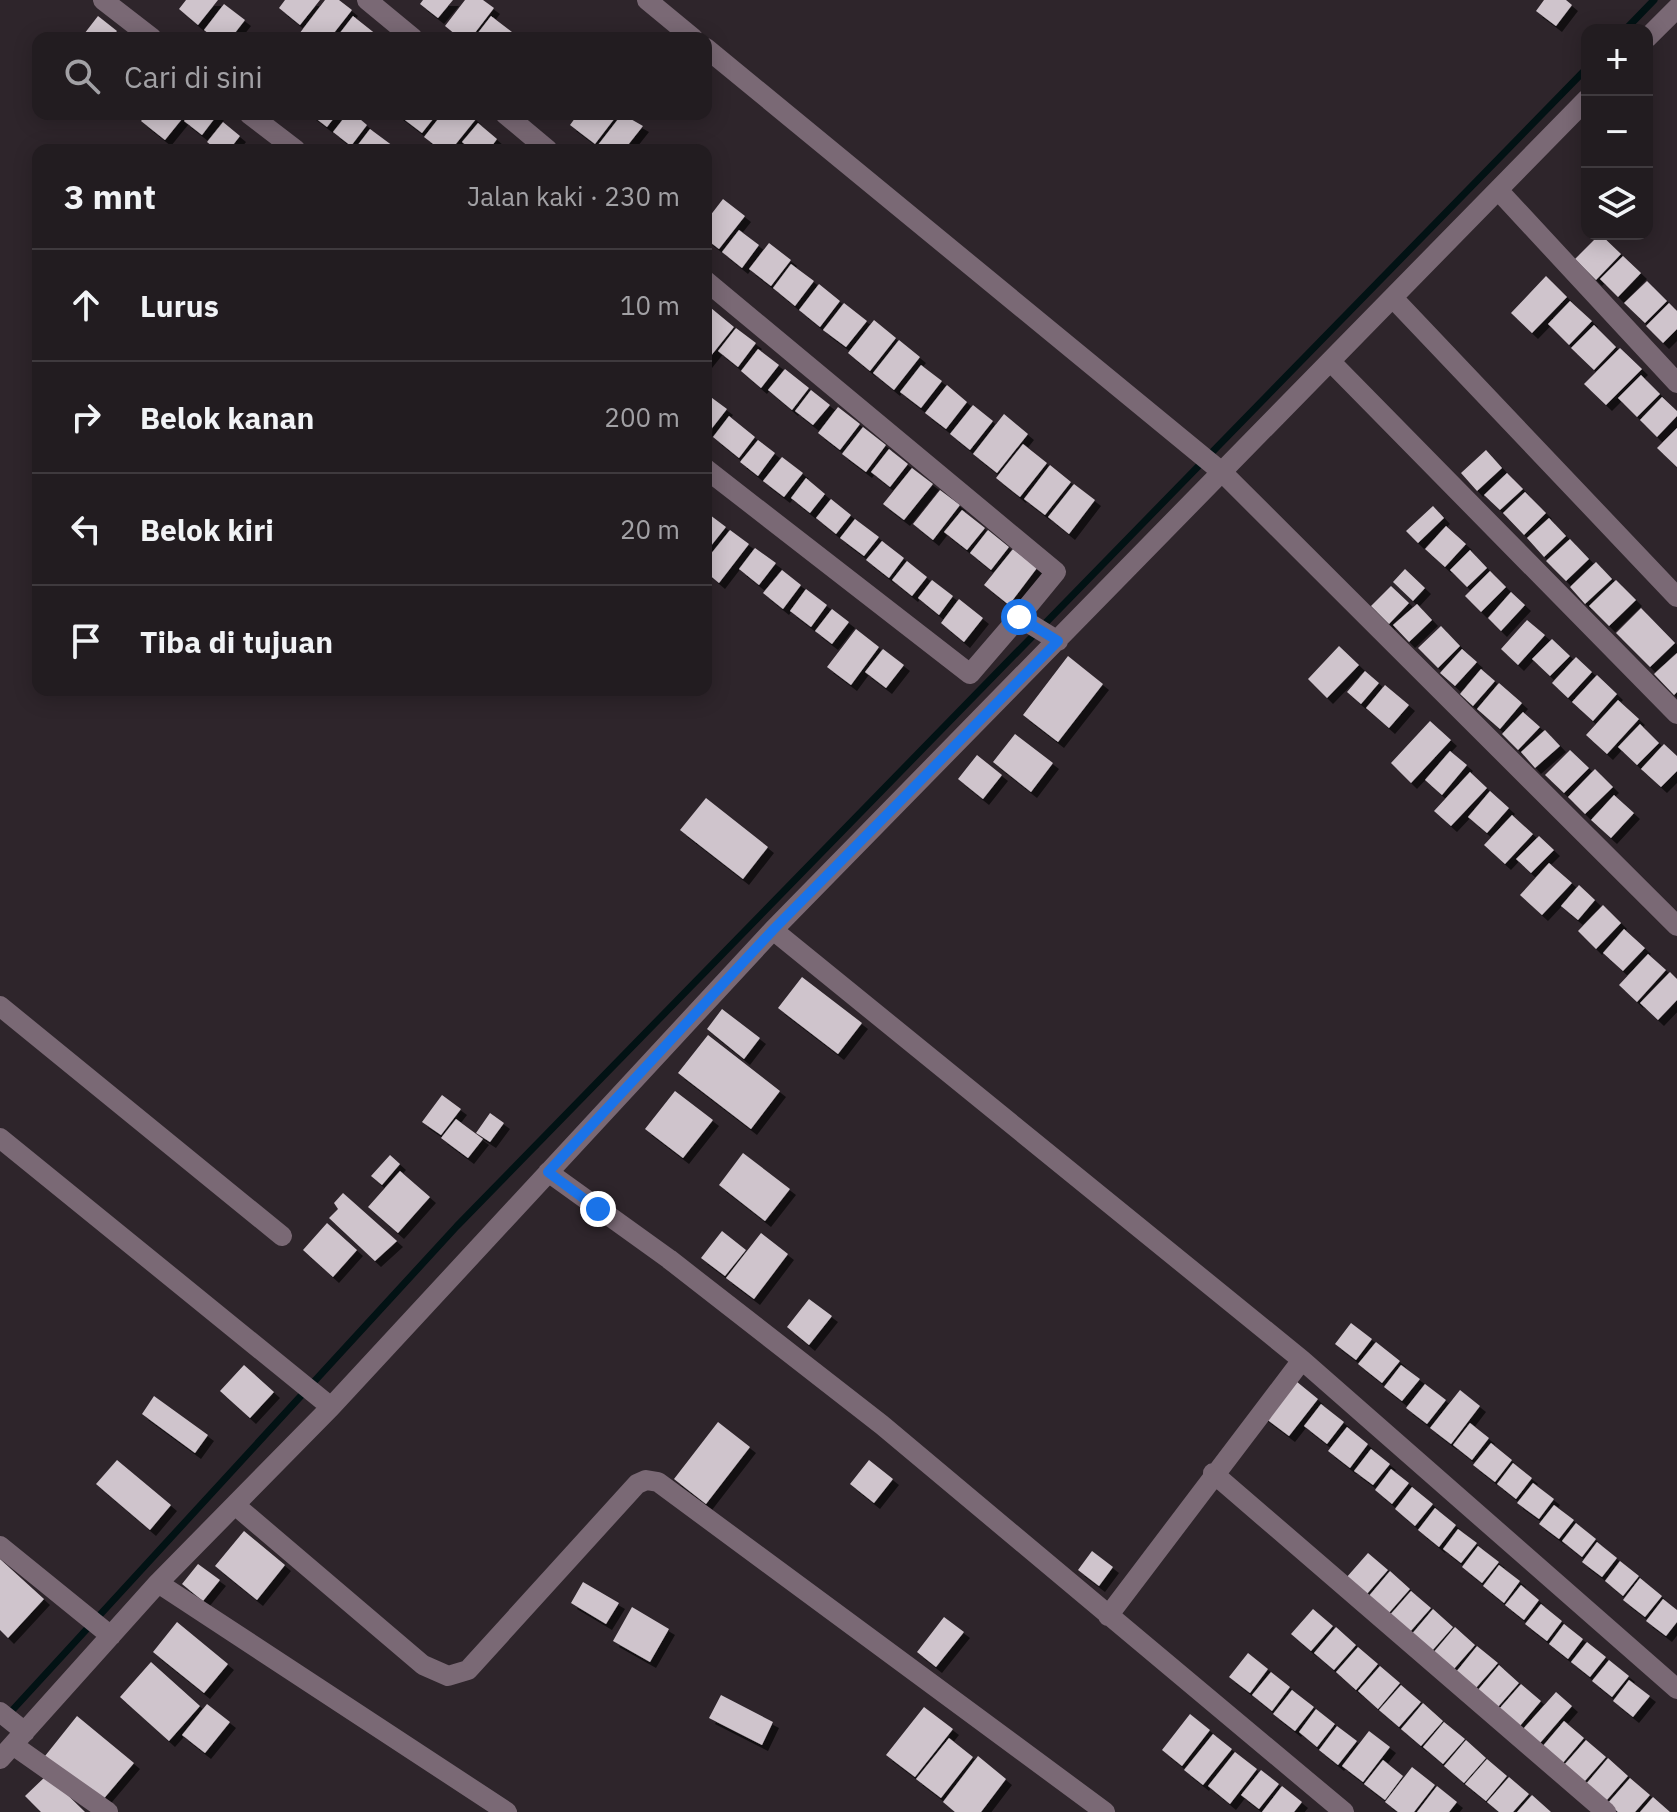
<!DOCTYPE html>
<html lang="id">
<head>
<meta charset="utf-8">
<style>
  body { margin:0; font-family:"IBM Plex Sans",sans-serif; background:#2a2529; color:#f1f3f6 }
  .controls { position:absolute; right:24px; top:24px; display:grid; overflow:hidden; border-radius:16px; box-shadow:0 4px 20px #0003 }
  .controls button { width:72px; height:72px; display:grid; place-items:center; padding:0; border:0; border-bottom:2px solid #3f3a3e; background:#221c20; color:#f1f3f6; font:40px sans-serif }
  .stop { position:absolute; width:24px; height:24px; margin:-18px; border:6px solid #1a73e8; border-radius:50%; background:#fff }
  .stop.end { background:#1a73e8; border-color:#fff; box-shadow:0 2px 8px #0008 }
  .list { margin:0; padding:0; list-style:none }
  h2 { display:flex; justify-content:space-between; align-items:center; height:104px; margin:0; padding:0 32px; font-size:34px }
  h2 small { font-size:26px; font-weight:400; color:#a2a1a5 }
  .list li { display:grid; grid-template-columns:52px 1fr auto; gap:24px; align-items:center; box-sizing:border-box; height:112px; padding:0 32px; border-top:2px solid #3f3a3e }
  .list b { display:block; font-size:30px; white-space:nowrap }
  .list em { font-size:26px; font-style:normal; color:#a2a1a5 }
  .icon { flex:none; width:44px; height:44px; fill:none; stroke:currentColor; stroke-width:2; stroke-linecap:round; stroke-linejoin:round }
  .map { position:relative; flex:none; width:1677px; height:1812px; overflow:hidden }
  .search { position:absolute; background:#221c20; box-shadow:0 4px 20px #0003; left:32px; top:32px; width:680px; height:88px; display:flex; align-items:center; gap:20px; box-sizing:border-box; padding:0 28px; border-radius:16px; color:#a2a1a5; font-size:30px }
  .panel { position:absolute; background:#221c20; box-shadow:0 4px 20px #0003; left:32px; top:144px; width:680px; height:552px; border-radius:16px }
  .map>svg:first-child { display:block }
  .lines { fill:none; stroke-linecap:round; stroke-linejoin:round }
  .stream { stroke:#021214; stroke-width:7 }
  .building { fill:#cfc4cc; filter:url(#shadow) }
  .minor { stroke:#7a6975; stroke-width:20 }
  .route { stroke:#1a73e8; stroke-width:10 }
</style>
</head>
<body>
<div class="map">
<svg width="1677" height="1812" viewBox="0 0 1677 1812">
  <defs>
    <filter id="shadow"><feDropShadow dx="6" dy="6" stdDeviation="0" flood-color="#0009"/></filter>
  </defs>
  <rect width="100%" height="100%" fill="#2e252b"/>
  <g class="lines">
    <path class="stream" d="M1625,30L1654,0
      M7,1716L457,1226L1587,68"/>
  </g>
  <path class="building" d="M186,0H218L198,25L179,9Z
    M285,0H320L300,25L279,8Z
    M325,0H339L352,10L330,38H296Z
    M423,0H453L438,18L420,4Z
    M465,0H483L494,8L471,38H460L445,26Z
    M1544,0H1566L1572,5L1556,26L1536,11Z
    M224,4L245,20L231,38H214L204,30Z
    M98,16L117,31L111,38H81Z
    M353,16L377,35L375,38H336Z
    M491,16L512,32L507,38H474Z
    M147,114H186L165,140L141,121Z
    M190,114H218L202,135L184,121Z
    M310,114H337L327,127Z
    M347,114H354L367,125L351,146L333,132Z
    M397,114H437L422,133Z
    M442,114H470L476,119L451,150H441L424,137Z
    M578,114H618L595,144L570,125Z
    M622,114L643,126L624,150H604L598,145Z
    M223,122L240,136L229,150H217L207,142Z
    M478,123L497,139L489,150H472L462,142Z
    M370,129L393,146L390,150H354Z
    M723,199L745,216L719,249L706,239V221Z
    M739,230L759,245L742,268L722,252Z
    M1600,234L1621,254L1596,280L1575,259Z
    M769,243L791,260L771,286L749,269Z
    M1623,256L1641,273L1618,297L1600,279Z
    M791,264L814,281L795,306L773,288Z
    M1546,276L1567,297L1532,333L1511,313Z
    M1647,281L1667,301L1645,323L1624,303Z
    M819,284L840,301L820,327L799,310Z
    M1570,301L1592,321L1569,345L1548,324Z
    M844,303L867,321L846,347L823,330Z
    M1669,303L1677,311V329L1663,343L1646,326Z
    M711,308L734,327L706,362V314Z
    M874,320L896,338L870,371L848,353Z
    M1594,325L1616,347L1594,370L1571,348Z
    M736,328L756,343L738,367L718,351Z
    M899,340L920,357L894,390L873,373Z
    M1620,348L1642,369L1606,405L1584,384Z
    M758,349L779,365L761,388L741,371Z
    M921,365L942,381L921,408L900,392Z
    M785,369L809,388L792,410L768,390Z
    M1641,375L1660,394L1637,417L1618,398Z
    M947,385L967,402L946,429L925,413Z
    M811,390L830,405L813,425L795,411Z
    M708,395L727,409L709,432L706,430Z
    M1662,397L1677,411V416L1657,437L1640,420Z
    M973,405L993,421L970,450L950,434Z
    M838,407L860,424L840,450L818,433Z
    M1004,414L1028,434L997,473L973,454Z
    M729,416L755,437L739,458L713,437Z
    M863,427L886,445L866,472L842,454Z
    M1677,428V467L1657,448Z
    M758,440L775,453L758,476L740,462Z
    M1023,444L1047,463L1020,497L996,478Z
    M889,449L908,464L890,487L871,472Z
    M1486,450L1502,468L1477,491L1461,473Z
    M782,457L803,473L784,497L763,481Z
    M1050,465L1071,482L1045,515L1024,499Z
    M912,468L933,484L904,520L883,504Z
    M1507,473L1523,489L1500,510L1484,495Z
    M806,478L825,494L810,513L791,498Z
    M1074,484L1095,500L1069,534L1048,517Z
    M940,490L960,505L933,540L913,524Z
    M1525,492L1546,513L1524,535L1503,513Z
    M831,499L851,515L836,534L816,518Z
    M1433,506L1444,518L1418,543L1406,531Z
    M962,510L985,528L967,550L944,532Z
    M706,512L726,527L706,552Z
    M1549,518L1566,536L1544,557L1527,538Z
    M855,519L879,537L864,556L840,538Z
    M1446,526L1466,544L1445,567L1425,549Z
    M730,530L749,544L719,583L706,572V560Z
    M988,530L1009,547L991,570L970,553Z
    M1570,539L1589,559L1566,581L1546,561Z
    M882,541L904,558L889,578L866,560Z
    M755,548L776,563L759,585L739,569Z
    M1013,549L1037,568L1009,605L984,585Z
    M1470,550L1487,568L1467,587L1450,570Z
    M907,561L927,577L912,596L892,580Z
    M1596,562L1612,579L1585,604L1570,587Z
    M1405,569L1425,588L1413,601L1393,582Z
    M782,570L801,585L783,609L763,593Z
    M1490,571L1506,587L1481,612L1465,596Z
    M932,580L953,596L939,615L918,598Z
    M1616,580L1636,600L1609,626L1589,606Z
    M1391,586L1409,603L1389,624L1371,606Z
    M806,589L827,605L811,627L790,611Z
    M1511,592L1525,605L1501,631L1488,618Z
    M959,599L983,618L964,642L941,623Z
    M1417,604L1432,620L1409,642L1393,625Z
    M1641,608L1675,643L1650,667L1616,633Z
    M832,609L849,622L832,644L815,631Z
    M1527,620L1545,635L1518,665L1501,649Z
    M1441,626L1460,646L1438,668L1418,648Z
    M856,629L879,647L851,685L827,667Z
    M1552,639L1570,656L1550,676L1532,659Z
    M1339,646L1359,665L1327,698L1308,679Z
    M883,649L904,665L886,688L865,672Z
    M1462,649L1477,662L1455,686L1440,673Z
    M1677,653V692L1674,695L1654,674Z
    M1068,656L1103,684L1058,742L1023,715Z
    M1576,657L1592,672L1568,698L1552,683Z
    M1481,669L1495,681L1473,706L1460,694Z
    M1365,671L1379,683L1361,704L1347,692Z
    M1597,675L1617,694L1593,721L1572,702Z
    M1499,683L1522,703L1500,729L1477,709Z
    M1385,685L1409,705L1389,728L1366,708Z
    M1618,700L1639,719L1607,754L1586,735Z
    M1523,712L1540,727L1518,750L1502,734Z
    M1430,721L1451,740L1411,783L1391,763Z
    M1640,724L1659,743L1637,765L1618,747Z
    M1545,730L1560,746L1535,768L1521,752Z
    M1015,734L1053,763L1031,792L993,762Z
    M1664,744L1677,756V771L1661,787L1641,769Z
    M1570,750L1589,768L1564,793L1545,775Z
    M1450,751L1467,765L1442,795L1425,780Z
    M977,755L1002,775L983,799L958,779Z
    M1595,769L1613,787L1585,814L1568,797Z
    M1470,772L1487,788L1451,826L1434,811Z
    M1490,791L1509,808L1487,833L1468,817Z
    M1614,795L1634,813L1611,838L1591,820Z
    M706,798L768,847L743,879L680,830Z
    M1512,815L1533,834L1505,864L1484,845Z
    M1539,836L1554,850L1531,873L1516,859Z
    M1549,863L1572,883L1542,915L1520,895Z
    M1579,885L1595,900L1578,920L1561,906Z
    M1603,905L1621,923L1596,949L1578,931Z
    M1624,929L1645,948L1623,971L1603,953Z
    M1648,954L1666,970L1637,1002L1619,985Z
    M1670,972L1677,979V1000L1658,1020L1640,1003Z
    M802,977L862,1023L838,1054L778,1008Z
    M722,1009L760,1038L744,1059L707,1029Z
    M708,1035L780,1091L751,1129L678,1073Z
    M675,1091L713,1120L683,1158L645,1129Z
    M442,1095L461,1109L441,1135L422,1122Z
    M490,1113L504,1123L490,1142L476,1133Z
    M456,1119L483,1139L468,1158L441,1138Z
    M743,1153L790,1189L765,1221L719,1185Z
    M390,1155L400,1164L382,1185L371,1176Z
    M400,1171L430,1197L398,1233L368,1207Z
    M343,1193L397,1241L375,1261L329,1218L338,1209L334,1203Z
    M327,1223L357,1250L333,1277L303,1250Z
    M722,1231L746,1250L725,1276L701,1258Z
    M761,1233L788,1254L754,1299L726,1278Z
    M809,1299L832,1316L809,1345L787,1327Z
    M1351,1323L1372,1339L1356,1360L1335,1344Z
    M1376,1342L1400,1361L1382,1383L1358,1364Z
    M244,1365L274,1392L250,1418L220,1391Z
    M1401,1365L1420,1379L1402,1401L1384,1387Z
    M1291,1377L1318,1399L1289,1436L1261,1415Z
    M1425,1384L1446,1400L1427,1424L1406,1408Z
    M1460,1390L1480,1406L1451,1444L1430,1428Z
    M154,1396L208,1435L195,1453L142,1414Z
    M1321,1404L1344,1422L1327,1444L1304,1426Z
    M718,1422L750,1447L706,1504L674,1479Z
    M1470,1423L1489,1438L1472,1460L1453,1445Z
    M1347,1427L1368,1444L1350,1468L1328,1451Z
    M1491,1443L1512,1460L1495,1482L1473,1465Z
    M1371,1449L1390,1464L1373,1485L1354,1471Z
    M117,1460L171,1505L150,1530L96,1484Z
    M869,1460L893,1479L874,1503L850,1484Z
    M1513,1463L1532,1478L1516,1499L1497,1484Z
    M1391,1469L1409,1483L1392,1504L1375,1490Z
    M1533,1483L1554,1499L1539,1519L1517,1503Z
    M1412,1487L1433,1504L1415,1526L1395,1509Z
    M1554,1505L1574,1520L1559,1539L1539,1524Z
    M1435,1508L1456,1525L1439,1547L1418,1530Z
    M1576,1523L1596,1539L1582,1557L1562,1541Z
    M1458,1529L1477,1543L1461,1563L1443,1549Z
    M244,1531L285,1565L257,1600L215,1566Z
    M1597,1542L1617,1558L1602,1577L1582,1562Z
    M1478,1546L1499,1562L1482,1583L1462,1567Z
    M1092,1551L1113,1567L1099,1586L1078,1570Z
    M1368,1553L1388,1570L1366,1595L1346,1578Z
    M0,1559L44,1599L8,1638L0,1630Z
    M1620,1561L1639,1576L1623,1596L1605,1581Z
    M198,1564L220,1580L203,1601L182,1584Z
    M1499,1565L1520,1581L1504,1603L1483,1586Z
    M1390,1571L1410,1589L1388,1614L1368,1597Z
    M1640,1578L1662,1596L1645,1617L1623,1600Z
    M583,1582L619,1603L606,1624L571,1603Z
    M1521,1585L1539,1600L1524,1620L1505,1605Z
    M1411,1591L1431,1608L1409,1633L1389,1616Z
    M1663,1599L1677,1610V1622L1666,1636L1646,1621Z
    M1541,1604L1562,1621L1547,1641L1525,1624Z
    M632,1607L669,1629L650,1662L613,1641Z
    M1313,1609L1333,1626L1311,1651L1291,1634Z
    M1433,1609L1453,1627L1431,1652L1411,1635Z
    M944,1617L964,1632L936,1667L917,1652Z
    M177,1622L228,1664L204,1693L153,1652Z
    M1564,1624L1583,1639L1568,1659L1549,1644Z
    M1336,1627L1356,1645L1334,1670L1314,1653Z
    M1455,1627L1475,1645L1453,1670L1433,1653Z
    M1587,1642L1606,1657L1590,1677L1571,1662Z
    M1477,1646L1498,1663L1475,1689L1456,1672Z
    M1358,1647L1378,1664L1356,1690L1336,1672Z
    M1248,1653L1268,1669L1250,1693L1229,1677Z
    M1609,1660L1629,1676L1612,1697L1592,1681Z
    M151,1662L200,1706L169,1741L120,1697Z
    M1499,1665L1519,1683L1497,1708L1477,1691Z
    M1380,1666L1400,1683L1378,1709L1358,1691Z
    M1271,1672L1290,1687L1272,1711L1252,1695Z
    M1629,1680L1650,1696L1633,1717L1613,1701Z
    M1521,1684L1541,1701L1519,1727L1499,1709Z
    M1401,1685L1421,1702L1399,1727L1379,1710Z
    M1292,1690L1314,1707L1295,1731L1273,1714Z
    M1556,1692L1572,1706L1540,1743L1523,1729Z
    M721,1695L773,1722L762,1745L709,1718Z
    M1423,1703L1443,1721L1421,1746L1401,1729Z
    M207,1704L230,1722L205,1753L182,1735Z
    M924,1707L953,1729L915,1777L886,1755Z
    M1316,1709L1335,1724L1317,1747L1299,1732Z
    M1190,1714L1210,1730L1182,1766L1162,1750Z
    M77,1716L134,1763L101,1802L45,1756Z
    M1564,1721L1584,1738L1562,1764L1542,1747Z
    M1444,1722L1465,1739L1443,1764L1423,1747Z
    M1337,1726L1357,1741L1338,1765L1319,1750Z
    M1369,1731L1390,1747L1363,1782L1342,1766Z
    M1213,1734L1232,1749L1203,1785L1184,1770Z
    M949,1738L973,1757L941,1798L916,1779Z
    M1466,1740L1486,1758L1464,1783L1444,1766Z
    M1586,1740L1606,1757L1584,1782L1564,1765Z
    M1235,1752L1257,1769L1230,1804L1208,1786Z
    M978,1756L1006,1779L981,1812H955L943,1802Z
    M1608,1758L1628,1776L1606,1801L1586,1784Z
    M1487,1759L1507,1776L1486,1801L1465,1784Z
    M1383,1760L1403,1776L1385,1800L1364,1784Z
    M1412,1767L1435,1785L1414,1812H1398L1385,1802Z
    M1261,1770L1279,1784L1259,1809L1241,1795Z
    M47,1775L85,1812H41L25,1796Z
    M1509,1777L1529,1794L1513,1812H1499L1487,1802Z
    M1630,1778L1650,1795L1635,1812H1618L1608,1803Z
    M1282,1786L1302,1802L1294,1812H1262Z
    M1437,1786L1457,1802L1449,1812H1417Z
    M1532,1795L1551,1812H1517Z
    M1653,1797L1670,1812H1640Z"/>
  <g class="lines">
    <path class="minor" d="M103,0L152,38
      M367,0L413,38
      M647,0L693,38
      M1647,38L1677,8
      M706,48L1223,473L1677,926
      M249,114L296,150
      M505,114L548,150
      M1498,190L1677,383
      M706,281L1056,572L1019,617L1058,641
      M1393,298L1677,597
      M1331,362L1677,714
      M706,469L970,674L1019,617
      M773,930L1302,1360L1108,1616
      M0,1006L282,1236
      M0,1138L331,1407
      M548,1172L669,1259L882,1425L1344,1812
      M1302,1360L1677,1689
      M1213,1473L1606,1812
      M235,1505L423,1665L448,1676L468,1670L637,1484L646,1480L658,1482L1105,1812
      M0,1546L111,1636
      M158,1583L507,1812
      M0,1712L25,1732
      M13,1745L108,1812
      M0,1759L158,1583L331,1407L773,930L1587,99"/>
  </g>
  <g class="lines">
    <path class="route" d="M598,1209L548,1172L773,930L1058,641L1019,617"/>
  </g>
</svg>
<div class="controls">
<button>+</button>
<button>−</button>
<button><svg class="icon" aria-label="layers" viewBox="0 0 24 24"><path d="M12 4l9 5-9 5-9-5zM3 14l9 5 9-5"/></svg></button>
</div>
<div class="stop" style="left:1019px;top:617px"></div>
<div class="stop end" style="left:598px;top:1209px"></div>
<div class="search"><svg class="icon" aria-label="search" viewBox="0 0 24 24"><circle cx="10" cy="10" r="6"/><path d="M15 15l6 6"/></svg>Cari di sini</div>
<section class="panel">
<h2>3 mnt<small>Jalan kaki · 230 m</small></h2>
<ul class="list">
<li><svg class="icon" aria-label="ahead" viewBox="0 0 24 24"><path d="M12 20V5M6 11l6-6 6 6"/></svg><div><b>Lurus</b></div><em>10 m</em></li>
<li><svg class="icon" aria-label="right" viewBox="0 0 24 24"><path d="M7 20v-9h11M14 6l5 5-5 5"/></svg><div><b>Belok kanan</b></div><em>200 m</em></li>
<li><svg class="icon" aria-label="left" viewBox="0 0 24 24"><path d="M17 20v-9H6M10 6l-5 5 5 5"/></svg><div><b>Belok kiri</b></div><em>20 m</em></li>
<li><svg class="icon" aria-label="arrive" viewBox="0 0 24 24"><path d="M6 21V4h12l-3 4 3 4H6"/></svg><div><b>Tiba di tujuan</b></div></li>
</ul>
</section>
</div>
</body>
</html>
